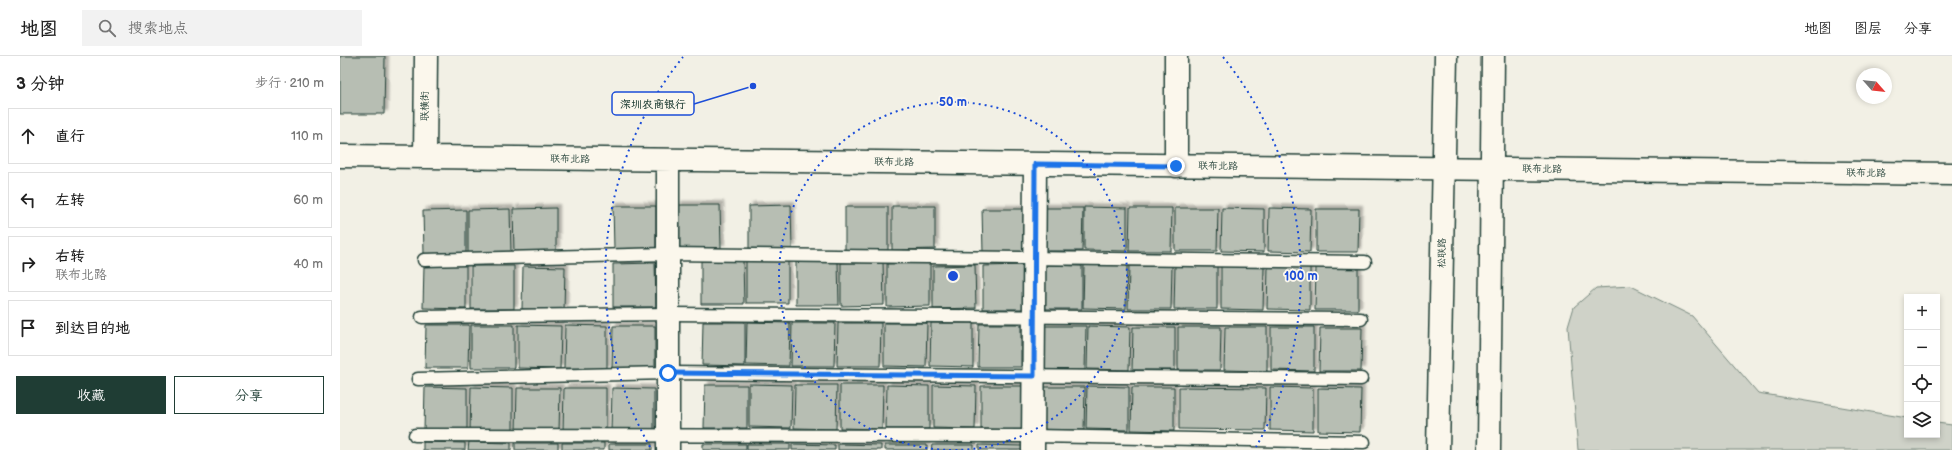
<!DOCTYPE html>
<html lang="zh">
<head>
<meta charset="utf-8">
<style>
  body { margin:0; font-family:"Balsamiq Sans","LXGW WenKai TC",sans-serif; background:#f2f2f2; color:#222 }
  .controls { position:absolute; right:12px; bottom:12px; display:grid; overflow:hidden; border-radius:0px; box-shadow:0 2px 6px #0003 }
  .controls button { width:36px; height:36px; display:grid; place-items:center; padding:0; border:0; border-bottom:1px solid #e0e0e0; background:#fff; color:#222; font:20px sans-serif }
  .compass { position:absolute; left:1516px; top:12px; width:36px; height:36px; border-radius:50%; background:#fff; box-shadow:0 2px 6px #0003; rotate:117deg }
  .stop { position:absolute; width:12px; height:12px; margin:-9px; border:3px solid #1a73e8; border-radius:50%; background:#fff }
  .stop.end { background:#1a73e8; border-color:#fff; box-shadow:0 1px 4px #0008 }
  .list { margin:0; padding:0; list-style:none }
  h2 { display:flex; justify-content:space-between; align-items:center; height:52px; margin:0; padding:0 16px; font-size:17px }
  h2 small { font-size:13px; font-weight:400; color:#767676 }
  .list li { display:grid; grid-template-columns:26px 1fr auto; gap:12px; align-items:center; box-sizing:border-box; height:56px; margin:0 8px 8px; padding:0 8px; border:1px solid #e0e0e0; border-radius:0px }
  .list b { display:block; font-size:15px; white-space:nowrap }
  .list p { margin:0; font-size:13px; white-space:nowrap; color:#767676 }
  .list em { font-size:13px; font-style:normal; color:#767676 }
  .actions { display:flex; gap:8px; padding:12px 16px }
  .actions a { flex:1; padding:9px 0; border:1px solid #1f3d34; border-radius:0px; text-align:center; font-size:14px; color:#1f3d34 }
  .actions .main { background:#1f3d34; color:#fff }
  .icon { flex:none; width:22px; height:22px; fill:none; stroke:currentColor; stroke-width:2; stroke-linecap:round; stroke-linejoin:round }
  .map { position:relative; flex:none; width:1612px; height:394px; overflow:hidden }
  header { display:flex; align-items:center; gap:24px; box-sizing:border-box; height:56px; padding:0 20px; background:#fff; border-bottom:1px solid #e0e0e0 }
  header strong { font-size:19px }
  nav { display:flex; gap:22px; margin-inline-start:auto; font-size:14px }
  .search { width:280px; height:36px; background:#f2f2f2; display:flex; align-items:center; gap:10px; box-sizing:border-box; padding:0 14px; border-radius:0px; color:#767676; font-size:15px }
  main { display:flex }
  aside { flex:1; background:#fff }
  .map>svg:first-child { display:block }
  .green { fill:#cfd2c8; stroke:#77887e }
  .building { fill:#b7beb3; stroke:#1f3d34; filter:url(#shadow) }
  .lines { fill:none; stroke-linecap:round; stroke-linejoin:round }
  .lane-casing { stroke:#1f3d34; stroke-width:15 }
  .street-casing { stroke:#1f3d34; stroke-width:25 }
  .secondary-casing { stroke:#1f3d34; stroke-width:25 }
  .lane { stroke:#fbf7ec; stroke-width:12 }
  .street { stroke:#fbf7ec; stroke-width:22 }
  .secondary { stroke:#fbf7ec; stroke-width:22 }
  .route { stroke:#1a73e8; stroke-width:5 }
  .ring { fill:none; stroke:#1d4ed8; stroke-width:2; stroke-dasharray:2 4 }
  .labels { text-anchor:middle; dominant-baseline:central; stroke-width:3.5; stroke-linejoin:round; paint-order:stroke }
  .street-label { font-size:10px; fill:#1f3d34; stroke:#fbf7ec }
  .centre { fill:#1d4ed8; stroke:#fbf7ec; stroke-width:2 }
  .ring-label { font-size:12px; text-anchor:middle; font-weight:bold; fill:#1d4ed8; stroke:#fbf7ec; stroke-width:3.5; stroke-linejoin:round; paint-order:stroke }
  .leader { fill:none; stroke:#1d4ed8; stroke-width:1.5 }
  .callout-dot { fill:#1d4ed8; stroke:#fbf7ec; stroke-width:1.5 }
  .callout { fill:#fbf7ec; stroke:#1d4ed8; stroke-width:1.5 }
  .callout-label { font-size:11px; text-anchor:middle; font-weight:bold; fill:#1f3d34 }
</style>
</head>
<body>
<header>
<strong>地图</strong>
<div class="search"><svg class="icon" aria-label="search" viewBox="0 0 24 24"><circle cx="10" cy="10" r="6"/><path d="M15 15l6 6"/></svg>搜索地点</div>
<nav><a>地图</a><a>图层</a><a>分享</a></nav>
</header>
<main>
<aside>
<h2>3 分钟<small>步行 · 210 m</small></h2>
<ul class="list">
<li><svg class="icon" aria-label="ahead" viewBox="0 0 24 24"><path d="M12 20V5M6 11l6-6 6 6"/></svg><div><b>直行</b></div><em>110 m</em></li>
<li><svg class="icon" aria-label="left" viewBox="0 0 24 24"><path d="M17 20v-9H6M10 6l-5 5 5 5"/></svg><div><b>左转</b></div><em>60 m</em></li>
<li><svg class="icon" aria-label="right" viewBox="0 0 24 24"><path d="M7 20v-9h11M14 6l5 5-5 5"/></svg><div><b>右转</b><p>联布北路</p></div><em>40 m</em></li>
<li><svg class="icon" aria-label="arrive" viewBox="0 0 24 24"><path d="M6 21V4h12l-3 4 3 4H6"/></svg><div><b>到达目的地</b></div></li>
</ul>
<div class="actions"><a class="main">收藏</a><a>分享</a></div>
</aside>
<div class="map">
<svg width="1612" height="394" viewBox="0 0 1612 394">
  <defs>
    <filter id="shadow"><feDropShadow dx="3.5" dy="-3.5" stdDeviation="1" flood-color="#0004"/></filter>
  </defs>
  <rect width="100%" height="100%" fill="#f2f0e5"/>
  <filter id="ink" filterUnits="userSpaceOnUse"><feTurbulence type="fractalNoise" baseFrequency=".025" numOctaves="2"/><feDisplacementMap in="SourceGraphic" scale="8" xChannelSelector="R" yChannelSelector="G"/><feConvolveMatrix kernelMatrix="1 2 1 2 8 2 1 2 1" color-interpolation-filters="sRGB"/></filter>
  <g filter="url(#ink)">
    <path class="green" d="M1291,230L1352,260L1418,337L1567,362V379H1597V367L1612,369V394H1238L1228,271L1234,251L1256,232Z"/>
    <path class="building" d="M0,0H45L44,58H0Z
      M338,149H380L381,192H338Z
      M451,149L452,193H409V150Z
      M273,150H316V193H274Z
      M552,150H595V193L552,194Z
      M505,151H548V194L505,195Z
      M744,151L787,152V195L744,194Z
      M216,152V195L174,196L173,153Z
      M700,152H743L742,195H699Z
      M790,152H832L831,195H789Z
      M835,152H878L877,195H835Z
      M882,152L924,153V196L881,195Z
      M929,152L971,153L970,196L928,195Z
      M170,153L171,197H128V154Z
      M642,153H685V196L643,197Z
      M976,153H1019L1018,196H976Z
      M126,154V198H84L83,155Z
      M406,204H448V247H406Z
      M361,205H403L404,248H361Z
      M456,206H498L499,249H456Z
      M543,206L544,249L501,250V207Z
      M315,207L316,251H273V208Z
      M590,207V250L547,251V208Z
      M84,209H126V253L83,252Z
      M635,209L636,252L593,253V210Z
      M686,209V253H643V210Z
      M699,209L742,210V253H699Z
      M744,209H787L786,253L743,252Z
      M131,210H174V253H131Z
      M183,210L225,211L224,254L182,253Z
      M789,210H832L831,253H788Z
      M835,210H877V253H834Z
      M881,210L924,211L923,254L881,253Z
      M928,210H970V254L927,253Z
      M976,211H1018V254H975Z
      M363,266H405V310L362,309Z
      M407,266L450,267L449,310L406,309Z
      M452,267H495L494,310H451Z
      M498,267H541L540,310H497Z
      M544,267H587L586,311L544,310Z
      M591,267H633V311L590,310Z
      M639,268H681V311H638Z
      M86,269H129L128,312H85Z
      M131,269H174V312H131Z
      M178,269L221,270L220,313L178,312Z
      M225,269L267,270V313L224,312Z
      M273,270H315V313H272Z
      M703,270H746L745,314H703Z
      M748,270L790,271L789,314L747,313Z
      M793,271H835V314H792Z
      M838,271H881L880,314H838Z
      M885,271H927V315L884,314Z
      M931,271H974V315L931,314Z
      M980,272H1022L1021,315H979Z
      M409,328L452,329L451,372L409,371Z
      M365,329H407V372H364Z
      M455,329H497L496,373L454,372Z
      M500,329H543L542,373L500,372Z
      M547,329L589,330V373H546Z
      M593,329L636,330L635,373L593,372Z
      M641,330H684L683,374L641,373Z
      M747,330L789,331V374L746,373Z
      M85,331L127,332V375L84,374Z
      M131,331L173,332V375H130Z
      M702,331H745L744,374H702Z
      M792,331H834V375L791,374Z
      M839,331L926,332L925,374L839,373Z
      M930,331L973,332V375L930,374Z
      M177,332H220L219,375H176Z
      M224,332H266V375H223Z
      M272,332L314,333V376H271Z
      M978,332L1021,333L1020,376L978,375Z
      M83,386L125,387V394H83Z
      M129,386L171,387V394H128Z
      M175,387H218V394H175Z
      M222,387H264V394H222Z
      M269,388H312V394H269Z
      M363,388H406V394H363Z
      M407,388H450V394H407Z
      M452,388L495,389V394H452Z
      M498,388L541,389V394H498Z
      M545,389H587V394H545Z
      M592,389H634V394H591Z
      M639,389L682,390V394H639Z"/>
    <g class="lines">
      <g class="lane-casing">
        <path id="lane" d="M84,204L328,198L1025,206
          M82,261L328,258L1021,263
          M78,323L328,317L1021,323
          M75,379L693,380L1024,386"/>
      </g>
      <g class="street-casing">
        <path id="street" d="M836,0V110
          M0,100L1612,118
          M85,101L86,0
          M328,394V104
          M693,394L695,108"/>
      </g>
      <g class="secondary-casing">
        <path id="secondary" d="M1098,394L1106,0
          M1149,394L1153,0"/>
      </g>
      <use href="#lane" class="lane"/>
      <use href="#street" class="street"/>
      <use href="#secondary" class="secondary"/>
    </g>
  </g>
  <g class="lines" filter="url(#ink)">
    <path class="route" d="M328,317L694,320L695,108L836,110"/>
  </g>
  <g class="ring">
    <path d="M611 394A174 174 0 1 1 615 394"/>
    <path d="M310 391A348 348 0 0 1 343 1M883 1A348 348 0 0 1 916 391"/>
  </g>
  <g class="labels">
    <g class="street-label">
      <text transform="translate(85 50) rotate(-90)">联横街</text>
      <text transform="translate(230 103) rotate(1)">联布北路</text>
      <text transform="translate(554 106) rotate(1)">联布北路</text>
      <text transform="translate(878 110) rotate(1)">联布北路</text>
      <text transform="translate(1202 113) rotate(1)">联布北路</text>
      <text transform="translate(1526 117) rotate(1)">联布北路</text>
      <text transform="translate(1102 197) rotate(-89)">松联路</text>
    </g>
  </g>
  <circle cx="613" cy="220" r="6" class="centre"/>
  <g class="ring-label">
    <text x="613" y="50">50 m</text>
    <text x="961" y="224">100 m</text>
  </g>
  <path class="leader" d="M413 30L354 48"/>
  <circle class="callout-dot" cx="413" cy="30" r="4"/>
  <rect class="callout" x="272" y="36" width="82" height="23" rx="4"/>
  <g class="callout-label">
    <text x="313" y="52">深圳农商银行</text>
  </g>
</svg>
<div class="controls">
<button>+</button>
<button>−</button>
<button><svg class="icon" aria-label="locate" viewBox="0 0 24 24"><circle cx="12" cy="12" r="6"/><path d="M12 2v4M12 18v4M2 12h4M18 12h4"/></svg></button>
<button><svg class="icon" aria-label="layers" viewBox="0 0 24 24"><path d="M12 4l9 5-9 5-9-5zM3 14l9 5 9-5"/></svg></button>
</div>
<svg class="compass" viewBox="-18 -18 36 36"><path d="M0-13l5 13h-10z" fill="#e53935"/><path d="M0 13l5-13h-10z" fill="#767676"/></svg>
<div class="stop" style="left:328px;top:317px"></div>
<div class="stop end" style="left:836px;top:110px"></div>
</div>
</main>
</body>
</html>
